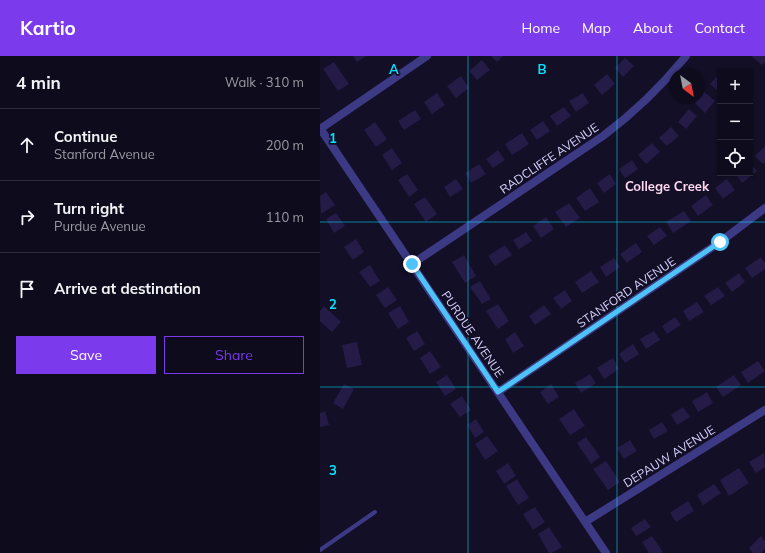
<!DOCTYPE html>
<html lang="en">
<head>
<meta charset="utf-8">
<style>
  body { margin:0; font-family:Mulish,sans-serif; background:#1c1929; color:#f1f3f6 }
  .controls { position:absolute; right:12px; top:12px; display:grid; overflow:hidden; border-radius:0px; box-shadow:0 1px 3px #0004 }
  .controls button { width:36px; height:36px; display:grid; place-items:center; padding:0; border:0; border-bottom:1px solid #2e2b3b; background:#0e0b1c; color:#f1f3f6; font:20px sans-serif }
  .compass { position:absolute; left:349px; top:12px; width:36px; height:36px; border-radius:50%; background:#0e0b1c; box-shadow:0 1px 3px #0004; rotate:148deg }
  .stop { position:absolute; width:12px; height:12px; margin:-9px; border:3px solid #4fc3f7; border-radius:50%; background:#fff }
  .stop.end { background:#4fc3f7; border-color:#fff; box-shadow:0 1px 4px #0008 }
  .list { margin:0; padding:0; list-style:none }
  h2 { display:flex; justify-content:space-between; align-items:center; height:52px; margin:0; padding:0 16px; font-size:17px }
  h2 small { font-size:13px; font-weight:400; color:#9b9ba3 }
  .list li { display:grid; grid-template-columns:26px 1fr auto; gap:12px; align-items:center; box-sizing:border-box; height:72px; padding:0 16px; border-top:1px solid #2e2b3b }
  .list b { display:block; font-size:15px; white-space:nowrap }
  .list p { margin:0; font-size:13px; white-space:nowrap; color:#9b9ba3 }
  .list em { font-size:13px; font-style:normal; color:#9b9ba3 }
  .actions { display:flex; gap:8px; padding:12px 16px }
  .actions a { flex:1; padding:9px 0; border:1px solid #7c3aed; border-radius:0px; text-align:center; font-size:14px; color:#7c3aed }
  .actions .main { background:#7c3aed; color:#fff }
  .icon { flex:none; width:22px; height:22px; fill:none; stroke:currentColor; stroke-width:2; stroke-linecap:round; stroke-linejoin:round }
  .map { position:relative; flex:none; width:445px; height:497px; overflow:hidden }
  header { display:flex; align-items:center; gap:24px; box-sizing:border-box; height:56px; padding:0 20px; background:#7c3aed; color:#fff }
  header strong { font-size:19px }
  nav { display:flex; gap:22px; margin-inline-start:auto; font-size:14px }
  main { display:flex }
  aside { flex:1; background:#0e0b1c }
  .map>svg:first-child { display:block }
  .building { fill:#241b47 }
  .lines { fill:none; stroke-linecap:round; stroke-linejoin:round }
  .service { stroke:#3d3a85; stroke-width:4 }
  .minor { stroke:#3d3a85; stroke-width:8 }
  .route { stroke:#4fc3f7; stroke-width:5 }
  .grid { fill:none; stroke:#00e5ff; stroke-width:1; stroke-opacity:0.55 }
  .labels { text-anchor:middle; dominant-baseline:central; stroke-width:3.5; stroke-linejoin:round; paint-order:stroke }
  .street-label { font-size:12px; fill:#d9d4ff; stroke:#130f26 }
  .neighbourhood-label { font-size:13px; font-weight:bold; fill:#ffd6f0; stroke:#130f26 }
  .grid-label { font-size:13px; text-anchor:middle; font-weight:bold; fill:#00e5ff; stroke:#130f26; stroke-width:3.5; stroke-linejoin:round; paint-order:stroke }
</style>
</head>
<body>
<header>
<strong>Kartio</strong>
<nav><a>Home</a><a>Map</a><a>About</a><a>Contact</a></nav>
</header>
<main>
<aside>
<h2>4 min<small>Walk · 310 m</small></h2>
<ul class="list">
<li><svg class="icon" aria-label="ahead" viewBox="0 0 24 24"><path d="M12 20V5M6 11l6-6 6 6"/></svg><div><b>Continue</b><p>Stanford Avenue</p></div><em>200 m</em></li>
<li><svg class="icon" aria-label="right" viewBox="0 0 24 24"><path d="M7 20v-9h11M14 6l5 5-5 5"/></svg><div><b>Turn right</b><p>Purdue Avenue</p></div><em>110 m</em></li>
<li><svg class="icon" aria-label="arrive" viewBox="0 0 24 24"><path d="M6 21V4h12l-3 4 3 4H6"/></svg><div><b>Arrive at destination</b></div></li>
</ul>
<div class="actions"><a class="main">Save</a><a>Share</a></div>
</aside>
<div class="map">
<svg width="445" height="497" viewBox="0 0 445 497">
  <rect width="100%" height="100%" fill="#130f26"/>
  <path class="building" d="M33,0H46L37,6Z
    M171,0H183L177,6Z
    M431,0H445V6L442,9Z
    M305,2L314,10L303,21L295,12Z
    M162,4L170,14L157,24L149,15Z
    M14,6L29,28L18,35L3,13Z
    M400,17V34L399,36L390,28Z
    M287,18L295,28L282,39L274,29Z
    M141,20L149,32L136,42L127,30Z
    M384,36L395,45L385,57L375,47Z
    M117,37L125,49L112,58L104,46Z
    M263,37L269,47L256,56L249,45Z
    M244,51L251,60L237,70L230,60Z
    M369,53L377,60L366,73L358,66Z
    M95,54L101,63L84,74L78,65Z
    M223,65L230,75L217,84L210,74Z
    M55,66L67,83L56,91L44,74Z
    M351,71L359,80L347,90L339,82Z
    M202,77L209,88L192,99L185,88Z
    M332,87L340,96L326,108L318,99Z
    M445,90V106L443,108L435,100Z
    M72,92L82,107L72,114L62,99Z
    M178,94L185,104L173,112L166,103Z
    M312,104L318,113L305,122L299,113Z
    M430,107L437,115L422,127L415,118L430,117Z
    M159,108L166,118L151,127L145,117Z
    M87,118L98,134L89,141L78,124Z
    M290,118L296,128L284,137L277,127Z
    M136,123L143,133L130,141L124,131Z
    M407,123L415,134L403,143L395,132Z
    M270,132L279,146L265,155L256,142Z
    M6,136L15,149L1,158L0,140Z
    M386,139L393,149L378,160L371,150Z
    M105,141L117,158L106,166L94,148Z
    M249,147L260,162L246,171L235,156Z
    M364,155L371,165L353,177L346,166Z
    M16,157L25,170L14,177L6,163Z
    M226,161L234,173L221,182L213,170Z
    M340,171L347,180L334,189L327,180Z
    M206,176L212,185L199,193L193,184Z
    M36,183L44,196L33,204L24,191Z
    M316,187L322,196L307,207L300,198Z
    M185,189L192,199L175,210L168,200Z
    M144,199L156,220L145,227L132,206Z
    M441,201L445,207V213L432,222L425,212Z
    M294,202L300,211L286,221L280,211Z
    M50,209L60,225L50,231L39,216Z
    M271,215L279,226L262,237L255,226Z
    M419,217L425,226L412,236L405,227Z
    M160,225L171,243L162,248L150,231Z
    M68,231L77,244L65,252L56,239Z
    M398,231L405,240L391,249L384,240Z
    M245,234L252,245L241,253L233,242Z
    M377,246L384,256L369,265L363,255Z
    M178,248L189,265L178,273L166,255Z
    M224,249L231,258L215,269L209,260Z
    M4,250L21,266L12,276L0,265V255Z
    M80,250L89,266L78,273L68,257Z
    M355,261L361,269L347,278L342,270Z
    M97,275L105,288L94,295L86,282Z
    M334,275L340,284L326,293L320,283Z
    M195,276L204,290L193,297L185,283Z
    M37,286L42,309L27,312L22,289Z
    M313,288L319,298L305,307L299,298Z
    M110,295L121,311L110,318L100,302Z
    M293,302L299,313L284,323L277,312Z
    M438,305L445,315L428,327L421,316Z
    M270,318L276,327L261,337L255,327Z
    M127,319L136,333L125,340L116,326Z
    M414,319L421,329L403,341L396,331Z
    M24,328L34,333L23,353L13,347Z
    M231,328L239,341L228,348L220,336Z
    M387,336L393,347L378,356L372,345Z
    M142,340L151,354L140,361L130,348Z
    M363,351L370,361L357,369L351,359Z
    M254,353L265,370L250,379L239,363Z
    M5,355L9,369L0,371V357Z
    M156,363L164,376L155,382L147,369Z
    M342,366L348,375L334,383L329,374Z
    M167,380L178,395L165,404L155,388Z
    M266,381L280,401L271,408L257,387Z
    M310,384L317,395L304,403L297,392Z
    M444,397L445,411L436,417L429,406Z
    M286,405L300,426L288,434L273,413Z
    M188,407L196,420L184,428L176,415Z
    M419,412L429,427L409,440L400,424Z
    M197,423L209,442L198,449L186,430Z
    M394,428L401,437L383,449L377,439Z
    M368,445L374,455L356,466L350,457Z
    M215,451L225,466L213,474L203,458Z
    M325,463L331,471L316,480L311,472Z
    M229,471L242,491L232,497H229L218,478Z
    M332,480L343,496L341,497H329L322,486Z
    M441,480L445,485V493L441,497H433L429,492Z"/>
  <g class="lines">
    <path class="service" d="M0,494L55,456"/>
    <path class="minor" d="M0,72L286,497
      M0,73L107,0
      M92,208L283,80C315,56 341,31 366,0
      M178,336L400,186L445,152
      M265,466L445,354"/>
  </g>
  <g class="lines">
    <path class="route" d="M92,208L178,336L400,186"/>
  </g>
  <path class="grid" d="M148,0V497M297,0V497M0,166H445M0,331H445"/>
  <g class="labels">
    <g class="street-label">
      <text transform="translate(229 102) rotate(-34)">RADCLIFFE AVENUE</text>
      <text transform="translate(306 236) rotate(-34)">STANFORD AVENUE</text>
      <text transform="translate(153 278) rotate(56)">PURDUE AVENUE</text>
      <text transform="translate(349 400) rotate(-32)">DEPAUW AVENUE</text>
    </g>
    <g class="neighbourhood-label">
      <text x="347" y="130">College Creek</text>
    </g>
  </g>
  <g class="grid-label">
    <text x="74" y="18">A</text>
    <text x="222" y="18">B</text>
    <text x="13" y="87">1</text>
    <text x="13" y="253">2</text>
    <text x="13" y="419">3</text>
  </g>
</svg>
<div class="controls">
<button>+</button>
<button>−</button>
<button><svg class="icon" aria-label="locate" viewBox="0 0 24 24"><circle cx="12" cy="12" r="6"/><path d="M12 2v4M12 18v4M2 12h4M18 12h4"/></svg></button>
</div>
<svg class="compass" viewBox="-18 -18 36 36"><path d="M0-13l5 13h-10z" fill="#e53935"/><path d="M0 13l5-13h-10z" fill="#9b9ba3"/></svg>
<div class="stop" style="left:400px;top:186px"></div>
<div class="stop end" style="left:92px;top:208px"></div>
</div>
</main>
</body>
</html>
